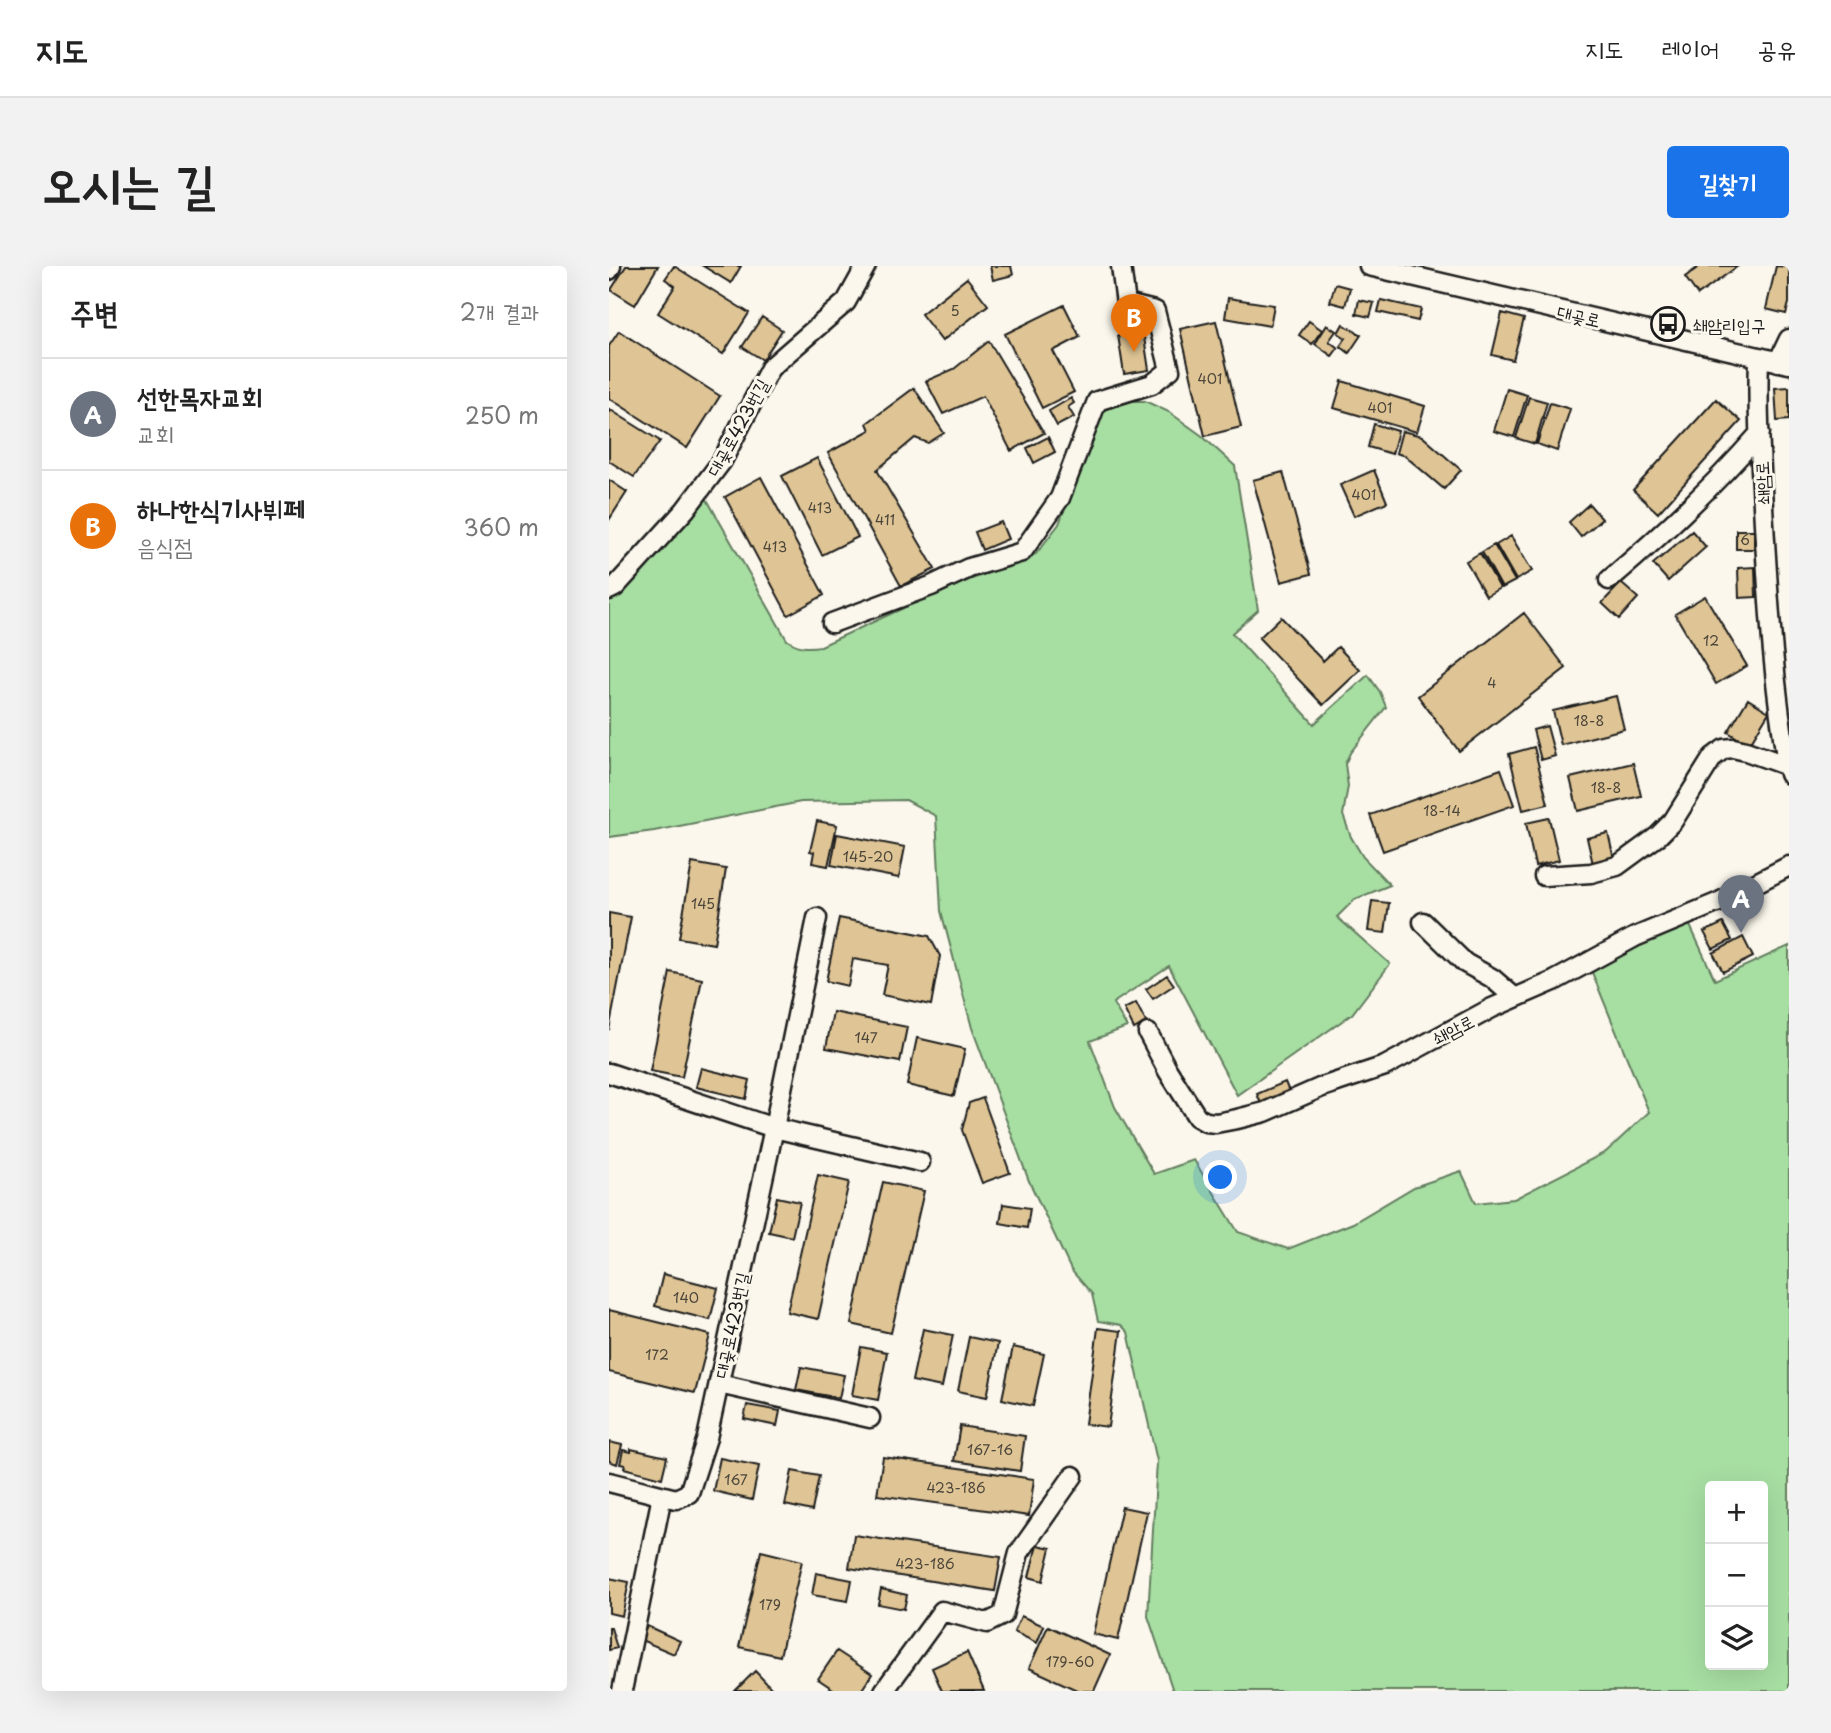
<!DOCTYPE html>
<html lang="ko">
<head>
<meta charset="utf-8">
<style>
  body { margin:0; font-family:"Playpen Sans","Poor Story",sans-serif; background:#f2f2f2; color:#222 }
  .controls { position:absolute; right:21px; bottom:21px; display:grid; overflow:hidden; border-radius:7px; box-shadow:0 7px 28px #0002 }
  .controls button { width:63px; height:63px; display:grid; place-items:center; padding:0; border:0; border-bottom:2px solid #e0e0e0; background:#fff; color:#222; font:35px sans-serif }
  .you { position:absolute; left:612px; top:912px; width:24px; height:24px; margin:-18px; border:5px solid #fff; border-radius:50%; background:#1a73e8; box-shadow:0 0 0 10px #1a73e833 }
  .badge { display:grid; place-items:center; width:46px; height:46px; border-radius:50%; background:#1a73e8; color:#fff; font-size:23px; font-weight:700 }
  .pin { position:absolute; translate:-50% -58px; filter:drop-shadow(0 2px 4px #0008) }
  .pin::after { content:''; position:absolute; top:37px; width:24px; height:21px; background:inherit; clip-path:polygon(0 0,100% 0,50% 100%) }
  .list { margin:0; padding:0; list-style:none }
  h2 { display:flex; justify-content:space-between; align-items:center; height:91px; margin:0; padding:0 28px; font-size:30px }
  h2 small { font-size:23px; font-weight:400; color:#767676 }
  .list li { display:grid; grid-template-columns:46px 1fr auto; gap:21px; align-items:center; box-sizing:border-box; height:112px; padding:0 28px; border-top:2px solid #e0e0e0 }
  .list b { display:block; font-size:26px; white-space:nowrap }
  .list p { margin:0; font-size:23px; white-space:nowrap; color:#767676 }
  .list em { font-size:23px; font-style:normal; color:#767676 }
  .icon { flex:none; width:38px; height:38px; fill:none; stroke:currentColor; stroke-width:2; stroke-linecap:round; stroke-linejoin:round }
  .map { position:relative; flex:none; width:1180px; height:1425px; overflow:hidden; border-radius:7px }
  header { display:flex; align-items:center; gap:42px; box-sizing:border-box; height:98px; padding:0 35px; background:#fff; border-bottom:2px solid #e0e0e0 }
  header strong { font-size:33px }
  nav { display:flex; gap:38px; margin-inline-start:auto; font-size:24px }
  .intro { display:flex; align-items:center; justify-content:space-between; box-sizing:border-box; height:168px; padding:0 42px }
  h1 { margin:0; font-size:49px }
  .button { padding:18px 32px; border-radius:7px; background:#1a73e8; color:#fff; font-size:24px; font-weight:700 }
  main { display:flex; gap:42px; padding:0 42px }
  aside { flex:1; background:#fff; border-radius:7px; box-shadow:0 7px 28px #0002 }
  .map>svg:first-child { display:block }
  .green { fill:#a7dea2; stroke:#627d5f; stroke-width:2; fill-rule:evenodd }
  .building { fill:#dfc595; stroke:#1c1c1c; stroke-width:2 }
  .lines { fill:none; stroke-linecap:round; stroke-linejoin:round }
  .minor-casing { stroke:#1c1c1c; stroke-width:23 }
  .minor { stroke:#fbf7ec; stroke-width:18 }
  .labels { text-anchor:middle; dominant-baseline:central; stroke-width:6; stroke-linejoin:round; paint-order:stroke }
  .number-label { font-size:14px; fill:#4d463a }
  .street-label { font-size:18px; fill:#1c1c1c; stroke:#fbf7ec }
  .poi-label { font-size:18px; fill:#1c1c1c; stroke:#fbf7ec; text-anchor:start }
</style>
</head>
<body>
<header>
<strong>지도</strong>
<nav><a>지도</a><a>레이어</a><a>공유</a></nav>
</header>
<div class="intro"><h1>오시는 길</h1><a class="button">길찾기</a></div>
<main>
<aside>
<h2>주변<small>2개 결과</small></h2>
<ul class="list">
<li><span class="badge" style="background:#6b7280">A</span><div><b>선한목자교회</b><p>교회</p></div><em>250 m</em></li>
<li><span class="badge" style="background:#e8710a">B</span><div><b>하나한식기사뷔페</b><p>음식점</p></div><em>360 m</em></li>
</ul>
</aside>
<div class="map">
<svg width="1180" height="1425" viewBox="0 0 1180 1425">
  <rect width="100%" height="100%" fill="#fbf7ec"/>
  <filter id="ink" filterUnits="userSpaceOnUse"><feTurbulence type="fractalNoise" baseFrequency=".0143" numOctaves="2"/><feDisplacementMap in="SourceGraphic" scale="14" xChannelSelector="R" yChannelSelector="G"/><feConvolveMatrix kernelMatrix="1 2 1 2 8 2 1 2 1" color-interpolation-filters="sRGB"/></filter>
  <g filter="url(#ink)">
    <path class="green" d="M523,135H536L560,146L592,169L626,200L649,344L623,367L705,458L759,409L771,426L777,441L741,487L736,498L739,520L734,549L742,571L754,591L781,619L746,633L728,651L781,698L743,748L628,829L560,700L504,737L518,761L481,775L506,841L545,908L585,894L629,966L679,983L744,957L805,921L852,905L867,937L905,933L997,886L1040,846L982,704L1021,680L1079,655L1106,714L1180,680V1425H564L539,1350L548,1195L519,1066L512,1059L489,1055L483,1028L462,1004L420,915L363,762L332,645L327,550L297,534L192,536L45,565L0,571V324L92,223L178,374C190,382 199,382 212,380L327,327L427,288L450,258L488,154L497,143ZM1101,1220H1154V1399H1101Z"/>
    <path class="building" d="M17,0H49L26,39L2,24Z
      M65,0L140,47L114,88L49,47L66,20L56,13Z
      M94,0H132L122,17Z
      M381,0H402L404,9L384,14Z
      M1091,0H1129L1089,29L1076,11Z
      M1167,0L1180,1V37L1177,48L1157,43Z
      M358,12L379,39L333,75L312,48Z
      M726,18L741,22L736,40L721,36Z
      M619,32L665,39L661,60L616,52Z
      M750,34L765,37L761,51L747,48Z
      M772,34L812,43L809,55L769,46Z
      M455,39L471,71L444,85L465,126L433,142L396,68Z
      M893,47L915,53L904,94L883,89Z
      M153,51L173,64L154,94L133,81Z
      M607,55L632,161L596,170L571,63Z
      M700,55L713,64L703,78L690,69Z
      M734,58L752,69L740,87L731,80L737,72L729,67Z
      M718,59L727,65L720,75L729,82L723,90L706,78Z
      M10,65L111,130L78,182L0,132V80Z
      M534,65L540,104L515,108L509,69Z
      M380,75L435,167L402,185L374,130L334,148L317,115L345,103Z
      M733,115L816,140L808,166L725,142Z
      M1180,121V154L1168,155L1166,122Z
      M305,122L335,167L319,177L306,172L268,204L326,303L292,320L219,187L261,164L258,157Z
      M898,123L918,129L905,171L885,165Z
      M920,131L938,136L926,178L907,172Z
      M462,132L465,137L459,141L465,151L448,160L440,145Z
      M1107,133L1132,155L1049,247L1024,224Z
      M941,137L961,143L948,185L928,178Z
      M0,143L51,175L25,211L0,195Z
      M765,158L789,165L783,188L759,181Z
      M793,165L813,170L852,204L835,223L796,190L787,187Z
      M439,171L446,186L425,197L418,182Z
      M208,192L249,271L213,289L173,210Z
      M765,204L778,236L745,250L731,219Z
      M674,206L702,308L672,316L644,214Z
      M152,211L215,329L179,349L116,231Z
      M0,214L18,226L0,254Z
      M980,238L993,253L972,271L960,256Z
      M392,256L399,273L373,284L366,266Z
      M1127,264H1145V283H1127Z
      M1083,265L1097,281L1059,315L1044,298Z
      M902,270L923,305L907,314L887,279Z
      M885,279L906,315L893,322L873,286Z
      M871,287L891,322L877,330L857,295Z
      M1146,301L1147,331L1130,332L1129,302Z
      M1012,317L1029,332L1010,353L993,337Z
      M1096,330L1138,400L1107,418L1066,348Z
      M915,347L957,402L850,485L809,430Z
      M672,351L714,395L729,381L751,404L714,439L650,372Z
      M1007,430L1015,463L952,479L944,445Z
      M1139,433L1160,446L1140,479L1119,466Z
      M938,460L946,490L932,494L924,464Z
      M925,481L939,538L914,544L900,488Z
      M1024,497L1032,530L969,545L961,512Z
      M892,503L905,539L774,585L761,549Z
      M940,552L950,594L926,600L917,557Z
      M208,555L228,559L219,600L203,597L205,586L201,585Z
      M999,567L1005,593L984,598L978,572Z
      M228,568L296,581L290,612L222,599Z
      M83,597L117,603L105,678L70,672Z
      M763,635L780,637L776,667L759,665Z
      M0,647L22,651L0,764Z
      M230,652L320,670L331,690L322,739L273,729L279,699L244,693L239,720L217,715Z
      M1114,657L1123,674L1104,683L1095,666Z
      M1134,671L1144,691L1114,706L1104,687Z
      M61,706L93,713L73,811L41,805Z
      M558,709L565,719L544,733L537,723Z
      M527,737L537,756L525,763L515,743Z
      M224,746L298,761L291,796L217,782Z
      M308,772L356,783L345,830L298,819Z
      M92,802L141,814L137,833L87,821Z
      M676,816L681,828L653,840L648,828Z
      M374,832L401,907L373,917L353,864L360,837Z
      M209,909L240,916L209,1053L178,1046Z
      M274,916L315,925L282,1067L242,1058Z
      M168,931L191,936L183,971L160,966Z
      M394,938L421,942L418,962L391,957Z
      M54,1008L109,1022L101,1054L46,1040Z
      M0,1044L101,1069L86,1127L0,1106Z
      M489,1062L512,1065L499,1161L476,1158Z
      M314,1063L344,1069L333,1121L303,1115Z
      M360,1071L389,1077L378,1131L349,1125Z
      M252,1081L278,1086L269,1134L243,1129Z
      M404,1081L435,1088L424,1140L393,1133Z
      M192,1101L235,1109L230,1132L187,1124Z
      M138,1139L171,1145L168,1160L135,1153Z
      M351,1160L416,1170L411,1205L345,1195Z
      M0,1176L13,1179L8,1198L0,1195Z
      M22,1183L58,1191L53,1212L15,1202L16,1199L11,1198L14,1184L22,1186Z
      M274,1191L425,1213L420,1250L268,1229Z
      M111,1192L150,1200L143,1234L104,1225Z
      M183,1205L210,1210L203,1245L176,1239Z
      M513,1241L538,1246L509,1374L484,1368Z
      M245,1269L392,1291L386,1325L240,1302Z
      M428,1279L442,1282L434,1315L420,1311Z
      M152,1285L193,1295L171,1390L130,1381Z
      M207,1307L243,1314L239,1335L203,1329Z
      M0,1312L20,1316L13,1350L0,1347Z
      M272,1323L298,1329L295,1343L269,1338Z
      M412,1350L435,1360L428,1377L405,1366Z
      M38,1360L71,1375L65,1388L32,1374Z
      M439,1360L501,1389L485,1425H470L420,1402Z
      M0,1362H2L8,1382L0,1384Z
      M228,1385L263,1408L252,1425H227L209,1413Z
      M358,1386L375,1425H333L323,1402Z
      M146,1405L165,1425H126Z"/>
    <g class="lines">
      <g class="minor-casing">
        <path id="minor" d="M760,0L1180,98
          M0,4L2,0
          M1150,92C1148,147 1152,203 1155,258C1160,343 1165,424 1180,508
          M1169,96L1180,73
          M1000,314C1054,268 1104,221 1151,167
          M0,324L6,321L76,244L113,195L161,102L237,36L257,0
          M223,357L322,320L360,302L413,286L451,232L488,135L543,118L561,104L546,45L517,38L512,0
          M935,610L982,607L1008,600L1049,570L1064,555L1104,491L1115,483L1124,482L1137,485L1179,500
          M208,652L165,862L311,896
          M814,656L856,697L883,712L906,732
          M539,767L559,805L588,851L597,856L607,857L628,853L656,846L713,821L776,800L883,742L945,715L1026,671L1110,636L1180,600
          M0,807L165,862L98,1172L80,1227L67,1233L0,1216
          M110,1118L261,1152
          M13,1425L53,1230
          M275,1425L333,1345L378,1357L394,1349L410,1287L464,1210"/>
      </g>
      <use href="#minor" class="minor"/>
    </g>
  </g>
  <defs>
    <g id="bus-ring" transform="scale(1.75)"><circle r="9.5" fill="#fbf7ec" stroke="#1c1c1c" stroke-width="1.5"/><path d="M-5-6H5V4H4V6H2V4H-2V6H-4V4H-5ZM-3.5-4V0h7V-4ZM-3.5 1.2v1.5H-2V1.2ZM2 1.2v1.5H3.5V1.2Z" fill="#1c1c1c"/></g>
  </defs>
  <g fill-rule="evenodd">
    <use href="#bus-ring" x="1059" y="58"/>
  </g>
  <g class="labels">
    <g class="number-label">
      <text x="346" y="44">5</text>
      <text x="601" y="112">401</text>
      <text x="771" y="141">401</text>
      <text x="755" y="228">401</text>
      <text x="211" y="241">413</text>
      <text x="276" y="253">411</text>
      <text x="1136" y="273">6</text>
      <text x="166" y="280">413</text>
      <text x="1102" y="374">12</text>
      <text x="883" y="416">4</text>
      <text x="980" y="454">18-8</text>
      <text x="997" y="521">18-8</text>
      <text x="833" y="544">18-14</text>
      <text x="259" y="590">145-20</text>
      <text x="94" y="637">145</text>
      <text x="257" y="771">147</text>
      <text x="77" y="1031">140</text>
      <text x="48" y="1088">172</text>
      <text x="381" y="1183">167-16</text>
      <text x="127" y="1213">167</text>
      <text x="347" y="1221">423-186</text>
      <text x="316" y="1297">423-186</text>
      <text x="161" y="1338">179</text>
      <text x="461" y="1395">179-60</text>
    </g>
    <g class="street-label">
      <text transform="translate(970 49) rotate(13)">대곶로</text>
      <text transform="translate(128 161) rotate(-61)">대곶로423번길</text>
      <text transform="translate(1153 217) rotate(-93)">쇄암로</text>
      <text transform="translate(844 763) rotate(-28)">쇄암로</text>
      <text transform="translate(122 1059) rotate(-78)">대곶로423번길</text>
    </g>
    <g class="poi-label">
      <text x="1084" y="58">쇄암리입구</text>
    </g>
  </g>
</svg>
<div class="controls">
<button>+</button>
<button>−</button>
<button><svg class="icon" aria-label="layers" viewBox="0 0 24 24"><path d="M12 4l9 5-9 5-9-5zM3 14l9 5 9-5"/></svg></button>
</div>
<div class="you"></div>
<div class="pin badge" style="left:1132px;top:667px;background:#6b7280">A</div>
<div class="pin badge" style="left:525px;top:86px;background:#e8710a">B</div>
</div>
</main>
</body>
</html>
